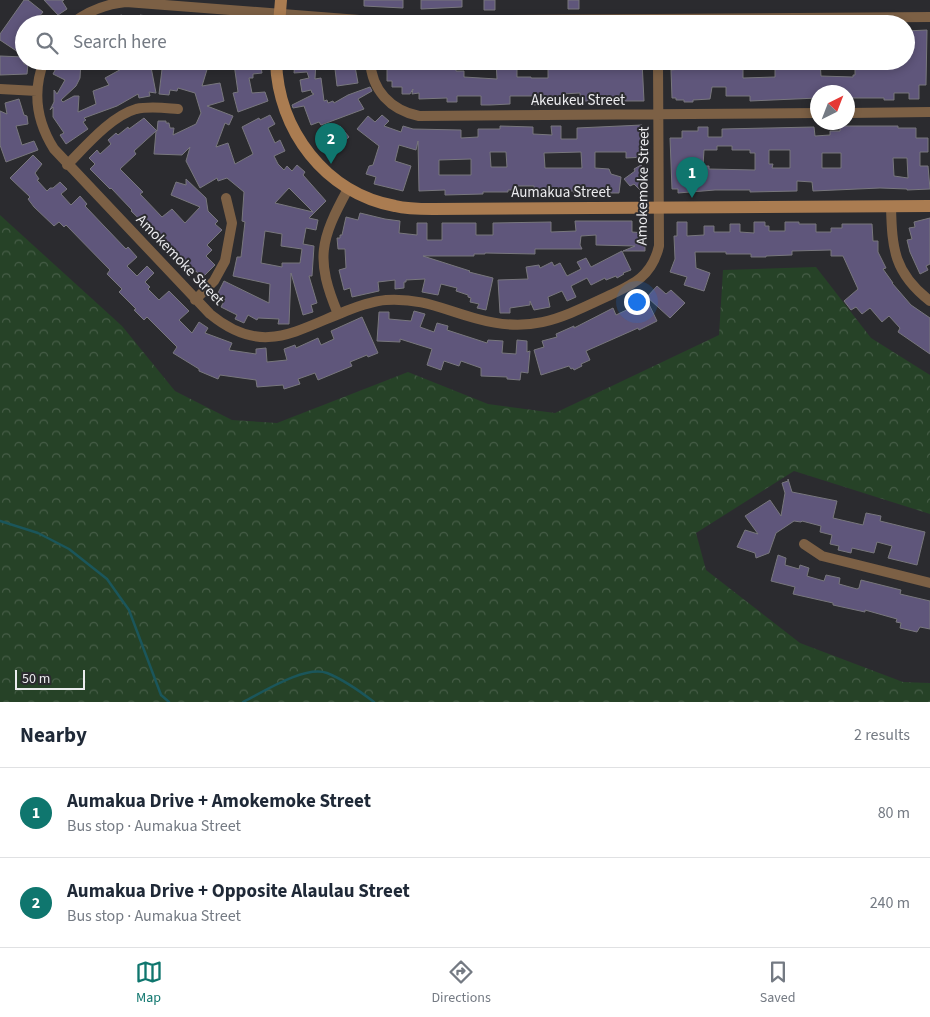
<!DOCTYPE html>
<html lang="en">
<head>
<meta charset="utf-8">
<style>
  body { margin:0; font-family:"Source Sans 3",sans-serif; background:#f6f6f7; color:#1f2937 }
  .compass { position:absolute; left:810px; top:85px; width:45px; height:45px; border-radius:50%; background:#fff; box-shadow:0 2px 8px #0003; rotate:42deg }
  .scale { position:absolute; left:15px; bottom:12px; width:70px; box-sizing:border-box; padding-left:5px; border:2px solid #ebebee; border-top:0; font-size:14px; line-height:18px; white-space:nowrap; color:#ebebee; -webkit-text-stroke:4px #2b2b2f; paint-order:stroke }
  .you { position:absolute; left:636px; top:301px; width:18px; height:18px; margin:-12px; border:4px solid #fff; border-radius:50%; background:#1a73e8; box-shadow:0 0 0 8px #1a73e833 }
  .badge { display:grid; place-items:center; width:32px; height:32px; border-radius:50%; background:#0f766e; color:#fff; font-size:16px; font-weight:700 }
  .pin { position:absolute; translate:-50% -41px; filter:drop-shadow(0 1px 2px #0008) }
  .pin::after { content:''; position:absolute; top:26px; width:18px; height:15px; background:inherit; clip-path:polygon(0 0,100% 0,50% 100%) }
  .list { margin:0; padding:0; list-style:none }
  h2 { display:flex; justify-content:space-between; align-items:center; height:65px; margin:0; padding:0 20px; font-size:21px }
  h2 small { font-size:16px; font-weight:400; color:#747a83 }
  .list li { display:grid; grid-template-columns:32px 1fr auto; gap:15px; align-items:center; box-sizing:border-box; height:90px; padding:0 20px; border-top:1px solid #e0e1e3 }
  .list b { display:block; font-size:19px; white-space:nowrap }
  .list p { margin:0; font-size:16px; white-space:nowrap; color:#747a83 }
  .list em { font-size:16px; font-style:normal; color:#747a83 }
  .icon { flex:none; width:28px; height:28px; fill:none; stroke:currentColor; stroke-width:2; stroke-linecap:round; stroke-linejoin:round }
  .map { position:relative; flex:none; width:930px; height:702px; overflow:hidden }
  .search { position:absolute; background:#fff; box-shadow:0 2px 8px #0003; left:15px; right:15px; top:15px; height:55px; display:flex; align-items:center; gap:12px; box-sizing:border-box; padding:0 18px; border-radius:28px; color:#747a83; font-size:19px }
  .sheet { height:245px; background:#fff }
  nav { display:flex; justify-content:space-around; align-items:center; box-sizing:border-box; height:70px; border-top:1px solid #e0e1e3; background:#fff; font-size:14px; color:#747a83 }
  nav a { display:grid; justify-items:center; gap:2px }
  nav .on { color:#0f766e }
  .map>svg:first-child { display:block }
  .forest { fill:url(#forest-crowns) }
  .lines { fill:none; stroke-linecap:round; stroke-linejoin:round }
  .stream { stroke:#1b565b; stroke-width:2.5 }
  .building { fill:#5f567b; stroke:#78777d; fill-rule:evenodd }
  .street { stroke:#7c6045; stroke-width:10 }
  .secondary { stroke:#aa7c51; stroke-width:12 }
  .labels { text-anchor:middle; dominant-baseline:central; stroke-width:4; stroke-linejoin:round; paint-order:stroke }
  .street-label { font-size:15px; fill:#ebebee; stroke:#2b2b2f }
</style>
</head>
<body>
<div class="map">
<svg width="930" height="702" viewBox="0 0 930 702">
  <defs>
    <pattern id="forest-crowns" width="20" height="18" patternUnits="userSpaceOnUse" patternTransform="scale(1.25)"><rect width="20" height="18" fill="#264227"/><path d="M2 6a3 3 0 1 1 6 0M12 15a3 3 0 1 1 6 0" fill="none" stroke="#465d47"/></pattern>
  </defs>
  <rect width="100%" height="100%" fill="#2b2b2f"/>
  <path class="forest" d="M0,215L122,326L175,391L232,420L277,423L408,372L488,404L555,413L719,335L723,270L816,267L871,338L930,375V514L794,471L696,533L706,570L800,643L903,682L930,683V702H0Z"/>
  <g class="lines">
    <path class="stream" d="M0,521L38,533L69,549L107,579L129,610L161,695L169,702
      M243,702C263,692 305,665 327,673C342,679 361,692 374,702"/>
  </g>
  <path class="building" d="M24,0H28L43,12L38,18L44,24H24V56L0,40V34Z
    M44,0H64L62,1L67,9L58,15Z
    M364,0H403V8L364,6Z
    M421,0H462V7L421,9Z
    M484,0H495V10H484Z
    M568,0H579V9H568Z
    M122,15L124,24H113L112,17Z
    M140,15L152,17V24H140Z
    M927,30L926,85H919V99H909V93H894V100H884V98H848V92H818V98L750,101V96H726V87H712L710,99L693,100V102H684V100H676V98H672L671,70L681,69V61H743V78L775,77V61H820L821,76L853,77V75H855V61H906V31Z
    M0,56L24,57V64H28L27,74L0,75Z
    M60,61H81L80,78L76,86L61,100L63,102L74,96H79L78,112L96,104L93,91L109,85L105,78L125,67L150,62L156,93L149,92L150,96L139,98L138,94L117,106L84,118L86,120L83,122L88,129L66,144L60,135L64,133L53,117V107L50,110L54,102V90L57,94L65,80L53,74Z
    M163,61H202L209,63L202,86L220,83L224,101L207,106L233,116L229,125L225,123L216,147L228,143L235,164L253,154L242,127L259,118L260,120L270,115L275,124L268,128L275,143L280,140L285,151L274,156L278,164L284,170L287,166L292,171L297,165L305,172L303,175L326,201L309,218L318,220L316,230L306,228L303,244L314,246L312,276H309L317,303L311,305L313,312L303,315L291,273L289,324H278L279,319L258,318L257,320L248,315L244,323L235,319L237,315L221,307L225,299L217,295L224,281L269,303L270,284L233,276L237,257H241L245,222L242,221L244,192L227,178L218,181L217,178L200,188L186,161L190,147L182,155L154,154L156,131L134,151L136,154L120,169L143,192L140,194L162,217L172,209L185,223L200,207L171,195L176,182L186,185V179L206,198L208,211L218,221L215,224L222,230L207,245L212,250L206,256L215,265L202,278L196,271L189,276L152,236L155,234L131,211L132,210L111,188L110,189L90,169L95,164L89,158L97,150L100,154L111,144L108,140L116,133L118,135L128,127L129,129L144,118L157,131L158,121H166V123H169L170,128H174L173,135L196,124L201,113L195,93L178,88L177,91L170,90L169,95L159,94ZM289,188L313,212L275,203ZM265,231L282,234L281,246L302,249L300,263H282V267L261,263Z
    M251,61H260L262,73L253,74V78H249L252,93L265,92L268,101L238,112L233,93L238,92L234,64Z
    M295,61H316L315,79L321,78L324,101L327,100L328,103L333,101L334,103L348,95L370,87L372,91L358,99L364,109L321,125L319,122L311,125L304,106L293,108L292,105L314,94L312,93L311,90L302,92L300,80L309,78L307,72L294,73Z
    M354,61L358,83L337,86L335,69L339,68L338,63Z
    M416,61H456V71H464V77L497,79L496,61H517V77H531V78H548V61H642L644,101H618L613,103H602V101H580V93L562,94V102L543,103V104L534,105V96H510V104L490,105H481V96H457V102H447V98L419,99V93L412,94L413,89L410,94H402V87H392V81H387V69L416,68Z
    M19,99L24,115L27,116L28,124L16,126L22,145L34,141L38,150L6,162L0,145V111L7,114L5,103Z
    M382,115L389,121L384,126L401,132L403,126L413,129L461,130V138L478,137V129H500V126L533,127V134L552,135L551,126H561V139H577V128L642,125V144H644V149H646V157L626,158V152H595V168L609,169L611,174L621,177L619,193H610V191H595L593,196H585V193H574V191H544V196H534V186H517V190H508V192H483V194L445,195V190L419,191L418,141L416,150L399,145L395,161L411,166L403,191L374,184L376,177L366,174L369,166L373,165L379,146L357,129L368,116L375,122ZM490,152H506L507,167H491ZM581,152L582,168H545L544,153ZM471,159V175H439V160Z
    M340,126L349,137L332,152L323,141Z
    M840,126H898V128H916V138H928V152H920V166H928L930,189L907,190V189L880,188L813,191L812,182L797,181V191L750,192V190H715L678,193V189H672L670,138H682V131H698V127H708V137H722V129L814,127L815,136L830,135V131H840ZM717,146H732V150H750V153H755V170L709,169V166H703L704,150H717ZM769,150H790V168H772L773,164H769ZM822,153H841V168H822ZM893,158H907L908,178L894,176Z
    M33,155L42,164L35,173L39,179L37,180L47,191L50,188H53L60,182L67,189L61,194L71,205L80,196L87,204L85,206L105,227L126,249L128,247L137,257L127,266L137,276L147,266L154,273L145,282L150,287L148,289L159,300L169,291L189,311L179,320L192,333L199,322L208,328L205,333L232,343L229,350L256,354V349L266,348L267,362L287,360L284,349L295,345L296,348L318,338L321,345L334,339L331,331L362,317L378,353L368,357L367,355L350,362L352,366L318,380L315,373L298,379L300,384L284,389L283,385L257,387L256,380L220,375L218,379L199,371V369L173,353L177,347L147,317L144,320L134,310L136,309L119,292L122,289L107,274L110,270L66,225L64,227L59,222L54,226L34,207L28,199L30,197L10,178Z
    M641,165L648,174L643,177L647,185L640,190L634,184L630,186L624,179L635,171L634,169Z
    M360,213L385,219L400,221L399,233L417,235V223H427V240H442V223H476V235H493V223L551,222V232L576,231L575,221H632V232L645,233V251H623L635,246L596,245V235L581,236L580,245L582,249H535V254L485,253V254H474V256H423L470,271L469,272L493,278L486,310L477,308L479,304L470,302L471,298L468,297V295L456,291L457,288L441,284L438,295L422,292L425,279L406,280V282H404V288L395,289V280L378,282L379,291L352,297L350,288L344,290L339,270L346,268L345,249H338L337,238H340V235H342L346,217L358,220Z
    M930,218V264L926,266L928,270L920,274L910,252L907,240L912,239L909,228L915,227L914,222Z
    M677,222H687V236L704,235V226H714V232H730V224H740V232L754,233V222H765V226H769V231H785V222H799V224H816V232H831V228H842V224H872L873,241H878V252L886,268L883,269L893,283H892L911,305L930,318V354L898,332L900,328L889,316L882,322L870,308L862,314L856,307L851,310L844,301L858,289L843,256H831V250L792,251V255L766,256V257H751V254H726V252H695L696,268L710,273L704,291L684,285L687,277L670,272L675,259L674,236H677Z
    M622,251L631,270L623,273L624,274L617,278L616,276L606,280L605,278L591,285L587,278L571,286L576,297L567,301L562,291L548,297L550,307L534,310L530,301V305L510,308V313H500L498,280L528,279L526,267L539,265L540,268L552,262L554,266L560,263L567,276L581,269L577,262L586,258L591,267Z
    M657,286L666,294L671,290L685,303L670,318L647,297Z
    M641,295L644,300L646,298L657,321L639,330L638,328L586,351L590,360L581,364L582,366L574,370L573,368L571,369L569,366L541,375L534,350L544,347L542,341L557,337L556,334L574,326V328L613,308L616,315L635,306L632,299Z
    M414,311L425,314L420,327L434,332L437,323L448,326L447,330L487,343L488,340L503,341L502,353L516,354L517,340L527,341V352L530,351L528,373L521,372L520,380L507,379V377L481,376V368L461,361L459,366L444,361L441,370L427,365L432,349L400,339V342L377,341L379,312H389V319L411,321Z
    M788,479L792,492L837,501L833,518L863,525L866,513L881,516L880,521L925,532L917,565L888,558L892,546L877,542L874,553L852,548L851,553L838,550L839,546L830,544L832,535L820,532L821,526L802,521L801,522L794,521L776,533L769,553L756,558L755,553L737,547L745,530L758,534L745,516L770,500L781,516L785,493L782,483L788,481Z
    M778,555L786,558L785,565L799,569L800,565L809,568L807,576L810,577L824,581L826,575L840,578L839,584L857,589L859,588L861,580L901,590L900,594L930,601V629L920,627L917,632L900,628L901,623L896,622L897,619L865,610V612L833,605V603L793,594L795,587L771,581Z"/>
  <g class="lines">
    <path class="street" d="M71,24C88,11 105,4 126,2L372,21L930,17
      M44,61C32,92 37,122 54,149L210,314C261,356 293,332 346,311C359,306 372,301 386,300C425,298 443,310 478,319C532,334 561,318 608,296C634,284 652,276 659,246L658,61
      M370,61C372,90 390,110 419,116L818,113
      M0,89L37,91
      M848,113L930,112
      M67,165C85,147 111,116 136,109C150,106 164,108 178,109
      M891,206C892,249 894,273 930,301
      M195,300L214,281L225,261L232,223L226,198
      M338,314C315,259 320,240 348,189
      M804,544L822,556L930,583"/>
    <path class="secondary" d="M279,24L281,0
      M276,61C278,130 325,193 395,206C407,209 420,209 433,209L930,206"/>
  </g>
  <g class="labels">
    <g class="street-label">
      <text x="578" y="100">Akeukeu Street</text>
      <text transform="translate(643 186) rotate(-89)">Amokemoke Street</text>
      <text x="561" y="192">Aumakua Street</text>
      <text transform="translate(180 260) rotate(46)">Amokemoke Street</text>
    </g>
  </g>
</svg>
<svg class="compass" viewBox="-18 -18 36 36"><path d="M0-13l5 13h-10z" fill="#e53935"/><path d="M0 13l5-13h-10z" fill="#747a83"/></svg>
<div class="scale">50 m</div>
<div class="you"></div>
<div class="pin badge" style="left:692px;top:198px">1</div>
<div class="pin badge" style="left:331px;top:164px">2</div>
<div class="search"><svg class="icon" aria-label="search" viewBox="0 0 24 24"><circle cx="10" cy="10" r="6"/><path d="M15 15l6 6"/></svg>Search here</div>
</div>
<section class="sheet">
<h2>Nearby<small>2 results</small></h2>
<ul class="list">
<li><span class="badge">1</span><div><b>Aumakua Drive + Amokemoke Street</b><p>Bus stop · Aumakua Street</p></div><em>80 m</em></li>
<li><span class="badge">2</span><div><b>Aumakua Drive + Opposite Alaulau Street</b><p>Bus stop · Aumakua Street</p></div><em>240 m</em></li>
</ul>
</section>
<nav>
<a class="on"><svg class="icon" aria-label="map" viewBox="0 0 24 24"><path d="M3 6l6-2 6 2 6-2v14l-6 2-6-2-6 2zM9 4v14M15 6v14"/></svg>Map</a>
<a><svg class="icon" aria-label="directions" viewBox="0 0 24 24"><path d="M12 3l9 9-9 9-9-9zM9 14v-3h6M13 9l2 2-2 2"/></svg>Directions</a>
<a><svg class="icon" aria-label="saved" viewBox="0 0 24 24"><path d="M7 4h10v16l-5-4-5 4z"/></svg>Saved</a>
</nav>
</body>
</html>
